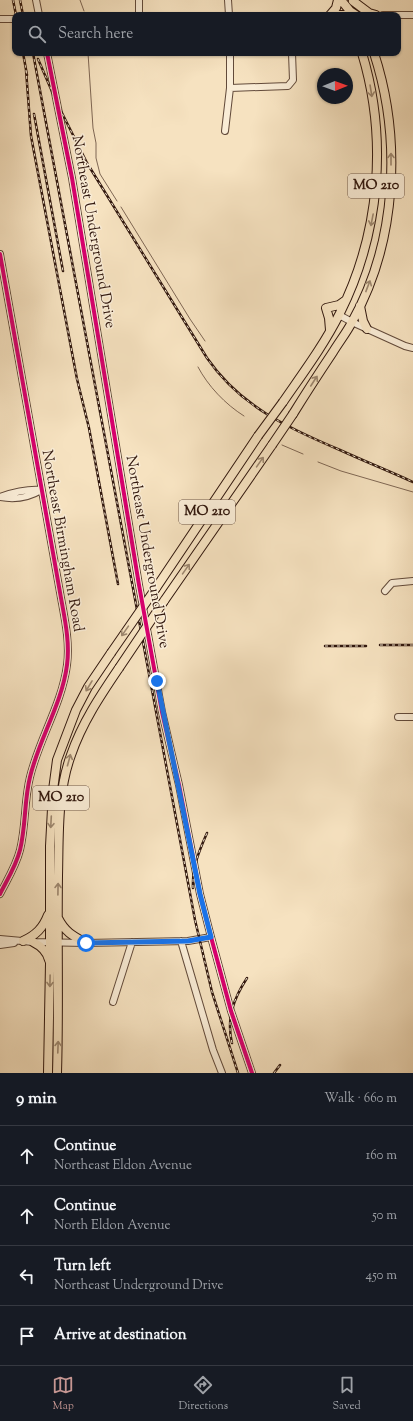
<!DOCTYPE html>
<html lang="en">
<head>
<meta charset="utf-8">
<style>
  body { margin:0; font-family:"Sorts Mill Goudy",serif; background:#20242c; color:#f1f3f6 }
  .compass { position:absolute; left:317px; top:68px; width:36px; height:36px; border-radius:50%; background:#171b24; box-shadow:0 1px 3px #0004; rotate:89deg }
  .stop { position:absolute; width:12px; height:12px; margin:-9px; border:3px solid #1a73e8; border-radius:50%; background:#fff }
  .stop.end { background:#1a73e8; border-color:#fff; box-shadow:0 1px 4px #0008 }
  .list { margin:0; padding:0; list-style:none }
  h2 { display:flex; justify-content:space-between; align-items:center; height:52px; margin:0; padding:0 16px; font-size:17px }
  h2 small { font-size:13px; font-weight:400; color:#9ea1a6 }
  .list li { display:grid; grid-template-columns:26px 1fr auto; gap:12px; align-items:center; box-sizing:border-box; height:60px; padding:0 16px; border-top:1px solid #363941 }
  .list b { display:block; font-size:15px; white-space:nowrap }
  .list p { margin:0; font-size:13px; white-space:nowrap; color:#9ea1a6 }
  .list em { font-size:13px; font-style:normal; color:#9ea1a6 }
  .icon { flex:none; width:22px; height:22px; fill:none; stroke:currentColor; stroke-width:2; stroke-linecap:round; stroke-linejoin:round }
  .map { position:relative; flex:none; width:413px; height:1073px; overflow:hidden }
  .search { position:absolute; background:#171b24; box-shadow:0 1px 3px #0004; left:12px; right:12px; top:12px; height:44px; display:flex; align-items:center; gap:10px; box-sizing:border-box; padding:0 14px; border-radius:8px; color:#9ea1a6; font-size:15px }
  .sheet { height:292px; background:#171b24 }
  nav { display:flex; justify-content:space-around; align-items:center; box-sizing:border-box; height:56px; border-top:1px solid #363941; background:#171b24; font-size:11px; color:#9ea1a6 }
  nav a { display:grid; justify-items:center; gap:2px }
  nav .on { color:#c59692 }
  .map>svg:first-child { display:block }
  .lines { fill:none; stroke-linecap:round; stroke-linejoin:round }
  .stream { stroke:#7f6754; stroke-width:1 }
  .minor-casing { stroke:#624a3a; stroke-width:8 }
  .highway-casing { stroke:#31170d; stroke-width:10 }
  .minor { stroke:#f9ecd6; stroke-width:6 }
  .highway { stroke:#f6e2c0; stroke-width:8 }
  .rail-casing { stroke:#31170d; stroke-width:2.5 }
  .rail { stroke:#f9ecd6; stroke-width:1; stroke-dasharray:3; stroke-linecap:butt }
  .highway-bridge-casing { stroke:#31170d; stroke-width:10; stroke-linecap:butt }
  .highway-bridge { stroke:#f6e2c0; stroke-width:8 }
  .cycleway-casing { stroke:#f9ecd6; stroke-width:6 }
  .cycleway { stroke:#d6006c; stroke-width:4 }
  .oneway { stroke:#9d876f }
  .route { stroke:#1a73e8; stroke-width:5 }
  .labels { text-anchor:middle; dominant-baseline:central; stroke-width:3; stroke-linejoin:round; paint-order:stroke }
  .shield { fill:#f9ecd6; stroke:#6d5749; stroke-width:1 }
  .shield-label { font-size:14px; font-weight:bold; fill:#31170d }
  .street-label { font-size:15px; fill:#31170d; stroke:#f9ecd6 }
</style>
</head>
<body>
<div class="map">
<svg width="413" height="1073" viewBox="0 0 413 1073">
  <rect width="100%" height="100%" fill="#f6e2c0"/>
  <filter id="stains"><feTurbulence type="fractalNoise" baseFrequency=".005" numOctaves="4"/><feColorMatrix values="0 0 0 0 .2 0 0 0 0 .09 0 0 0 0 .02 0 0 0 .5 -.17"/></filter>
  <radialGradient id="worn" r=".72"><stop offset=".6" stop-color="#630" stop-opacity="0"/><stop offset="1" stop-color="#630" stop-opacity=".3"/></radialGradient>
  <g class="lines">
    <path class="stream" d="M80,0L84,11
      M88,53L93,128L96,143V158L100,174L117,201
      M121,207L190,319L205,341
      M198,367C208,386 225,404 244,416
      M282,445L303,454
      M318,462L341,471L413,492"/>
    <g class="minor-casing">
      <path id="minor" d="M36,0L39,15
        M139,0V15
        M228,0L229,15
        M383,15H413
        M0,19H15
        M47,53L72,178L139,585L162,712L179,785L200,894L211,937L231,1011L252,1073
        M230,88L288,86L293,80L292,53
        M225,131L230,88V53
        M0,254L61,598C65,620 70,643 67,665C62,704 39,739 30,777C24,801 26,826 20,850C16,866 7,880 0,894
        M339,315L352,322L405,346L413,348
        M0,497C16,500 28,498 41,490
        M0,497C14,492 27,489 41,490
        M385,591L392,583L413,581
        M398,717H413
        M0,939L33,942L86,943L188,941L211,937
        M181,941L213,1050L222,1073
        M0,945L14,943
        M113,1002L132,942"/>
    </g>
    <g class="highway-casing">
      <path id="highway" d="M341,0L350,11L356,15
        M353,1L369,13L376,15
        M330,15L336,8L338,0
        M330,15H345
        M360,306L363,321L367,329
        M330,330L329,318L326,308L339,305L346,300
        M283,402C303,373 324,345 340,313C380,233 388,139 362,53
        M293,414C306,393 319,373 333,352C339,342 347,332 352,322C397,242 402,139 374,53
        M156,588L258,436
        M164,601L272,445
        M58,918C65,932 73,936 86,943
        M23,941C36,935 43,928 48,915
        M33,942C41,946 47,951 49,960
        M48,1073L50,963V846L53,790L57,760L76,710L88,687L111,653
        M57,1073C59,1007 57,941 58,876C59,836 57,793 71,755C82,723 100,696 119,668"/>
    </g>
    <use href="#minor" class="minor"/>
    <use href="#highway" class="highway"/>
    <g class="rail-casing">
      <path id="rail" d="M13,0L16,15
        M20,0L23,15
        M23,53L27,75
        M33,53L195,920L212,992L238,1073
        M38,59L57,103L87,163L207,358C240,406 288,428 340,450C364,461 389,471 413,482
        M26,70L31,136L77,379L89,428L118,584
        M34,114L63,271
        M380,645H413
        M325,646H366
        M193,888C192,868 199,851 207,833
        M232,1043C226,1018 234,998 247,978
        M274,1073L280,1065"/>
    </g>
    <use href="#rail" class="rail"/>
    <g class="highway-bridge-casing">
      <path id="highway-bridge" d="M258,436L283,402
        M272,445L293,414
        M111,653L156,588
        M119,668L164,601"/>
    </g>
    <use href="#highway-bridge" class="highway-bridge"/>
    <g class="cycleway-casing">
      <path id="cycleway" d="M47,53L72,178L139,585L162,712L179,785L200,894L211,937L231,1011L252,1073
        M0,254L61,598C65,620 70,643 67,665C62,704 39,739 30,777C24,801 26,826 20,850C16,866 7,880 0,894"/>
    </g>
    <use href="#cycleway" class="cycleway"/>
  </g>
  <defs><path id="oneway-shaft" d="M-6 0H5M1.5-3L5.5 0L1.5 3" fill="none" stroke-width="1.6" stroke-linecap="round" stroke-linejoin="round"/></defs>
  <g class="oneway">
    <use href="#oneway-shaft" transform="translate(371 91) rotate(81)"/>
    <use href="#oneway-shaft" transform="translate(391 159) rotate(-90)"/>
    <use href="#oneway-shaft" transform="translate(372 220) rotate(101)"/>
    <use href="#oneway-shaft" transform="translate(368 286) rotate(-69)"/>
    <use href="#oneway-shaft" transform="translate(314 381) rotate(-57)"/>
    <use href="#oneway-shaft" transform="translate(260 462) rotate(-55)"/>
    <use href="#oneway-shaft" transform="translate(186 569) rotate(-55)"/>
    <use href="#oneway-shaft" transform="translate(125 631) rotate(125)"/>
    <use href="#oneway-shaft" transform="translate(89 686) rotate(121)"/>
    <use href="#oneway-shaft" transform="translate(69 760) rotate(-75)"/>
    <use href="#oneway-shaft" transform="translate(51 822) rotate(93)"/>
    <use href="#oneway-shaft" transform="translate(58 889) rotate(-89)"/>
    <use href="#oneway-shaft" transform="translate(50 981) rotate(91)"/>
    <use href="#oneway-shaft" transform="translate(58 1047) rotate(-88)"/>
  </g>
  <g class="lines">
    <path class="route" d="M86,943L188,941L211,937L200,894L157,681"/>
  </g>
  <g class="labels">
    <g class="shield">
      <rect x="348" y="174" width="56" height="24" rx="3"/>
      <rect x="179" y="500" width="56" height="24" rx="3"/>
      <rect x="33" y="786" width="56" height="24" rx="3"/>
    </g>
    <g class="shield-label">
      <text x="376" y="186">MO 210</text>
      <text x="207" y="512">MO 210</text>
      <text x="61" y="798">MO 210</text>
    </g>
    <g class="street-label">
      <text transform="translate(93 232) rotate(80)">Northeast Underground Drive</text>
      <text transform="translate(62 541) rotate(80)">Northeast Birmingham Road</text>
      <text transform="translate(147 552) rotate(80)">Northeast Underground Drive</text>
    </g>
  </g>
  <rect width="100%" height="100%" filter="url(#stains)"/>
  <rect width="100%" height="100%" fill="url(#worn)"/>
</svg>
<svg class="compass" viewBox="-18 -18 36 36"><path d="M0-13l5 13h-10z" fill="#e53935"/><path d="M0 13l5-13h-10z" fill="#9ea1a6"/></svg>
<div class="stop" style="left:86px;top:943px"></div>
<div class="stop end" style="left:157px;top:681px"></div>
<div class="search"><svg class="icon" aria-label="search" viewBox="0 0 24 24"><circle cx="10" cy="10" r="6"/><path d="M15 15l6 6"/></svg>Search here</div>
</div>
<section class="sheet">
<h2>9 min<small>Walk · 660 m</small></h2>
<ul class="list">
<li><svg class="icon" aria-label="ahead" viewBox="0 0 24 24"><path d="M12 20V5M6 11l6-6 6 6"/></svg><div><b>Continue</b><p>Northeast Eldon Avenue</p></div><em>160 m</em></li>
<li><svg class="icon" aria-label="ahead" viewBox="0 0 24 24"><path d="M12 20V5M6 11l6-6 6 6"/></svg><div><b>Continue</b><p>North Eldon Avenue</p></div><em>50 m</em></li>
<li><svg class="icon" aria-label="left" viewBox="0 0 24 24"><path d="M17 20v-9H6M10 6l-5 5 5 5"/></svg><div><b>Turn left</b><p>Northeast Underground Drive</p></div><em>450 m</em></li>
<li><svg class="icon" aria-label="arrive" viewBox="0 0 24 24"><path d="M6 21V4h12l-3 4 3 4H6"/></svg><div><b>Arrive at destination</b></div></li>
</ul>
</section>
<nav>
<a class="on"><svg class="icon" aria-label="map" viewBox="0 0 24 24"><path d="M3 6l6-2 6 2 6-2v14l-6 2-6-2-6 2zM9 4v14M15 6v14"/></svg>Map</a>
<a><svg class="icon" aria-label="directions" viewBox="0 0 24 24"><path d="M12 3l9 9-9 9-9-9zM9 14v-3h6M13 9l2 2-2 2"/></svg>Directions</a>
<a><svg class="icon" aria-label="saved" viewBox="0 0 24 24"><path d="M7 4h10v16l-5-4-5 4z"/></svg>Saved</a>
</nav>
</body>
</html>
